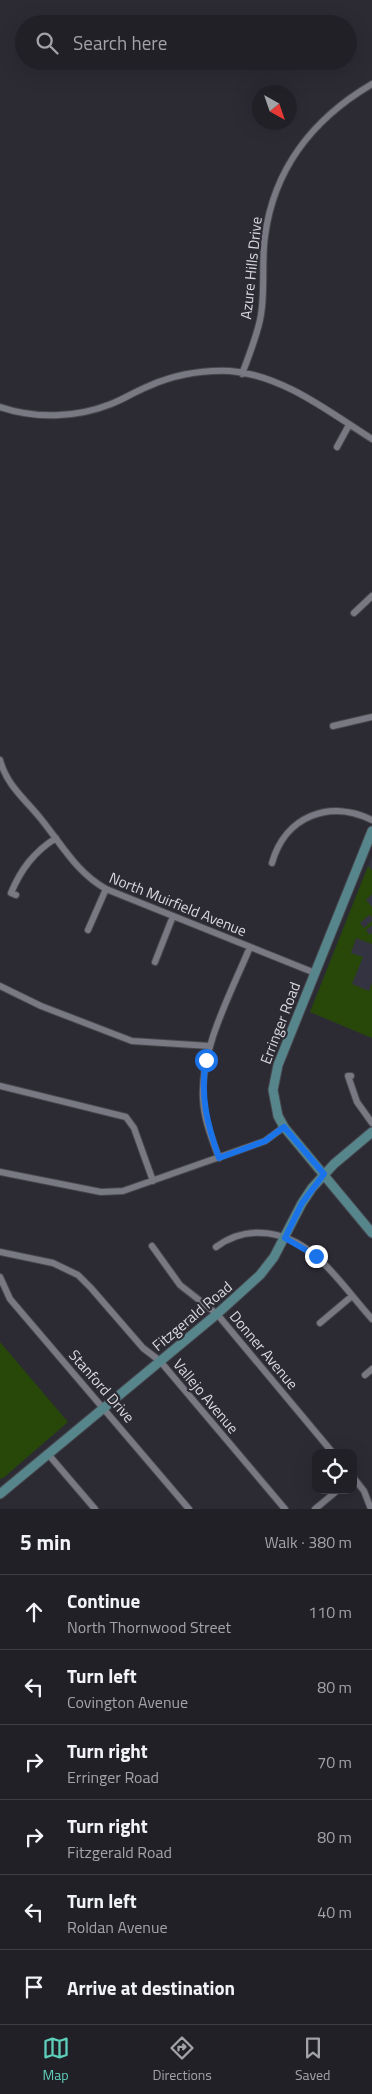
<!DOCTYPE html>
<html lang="en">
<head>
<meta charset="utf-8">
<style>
  body { margin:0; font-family:"Titillium Web",sans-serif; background:#2d2d33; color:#f1f3f6 }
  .controls { position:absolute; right:15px; bottom:15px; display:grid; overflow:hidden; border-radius:10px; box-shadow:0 5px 20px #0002 }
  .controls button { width:45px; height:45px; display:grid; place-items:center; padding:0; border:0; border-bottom:1px solid #3e3e44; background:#212027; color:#f1f3f6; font:25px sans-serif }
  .compass { position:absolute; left:252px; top:85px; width:45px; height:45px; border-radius:50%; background:#212027; box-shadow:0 5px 20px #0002; rotate:140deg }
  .stop { position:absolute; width:15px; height:15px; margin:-11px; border:4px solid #1a73e8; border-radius:50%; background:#fff }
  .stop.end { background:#1a73e8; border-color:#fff; box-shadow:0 1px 5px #0008 }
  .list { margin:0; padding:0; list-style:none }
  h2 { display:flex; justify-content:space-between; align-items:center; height:65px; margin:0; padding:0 20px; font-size:21px }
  h2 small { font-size:16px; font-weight:400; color:#a2a3a7 }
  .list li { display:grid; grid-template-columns:32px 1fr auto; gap:15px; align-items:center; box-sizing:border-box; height:75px; padding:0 20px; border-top:1px solid #3e3e44 }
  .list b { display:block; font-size:19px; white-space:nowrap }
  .list p { margin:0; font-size:16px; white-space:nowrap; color:#a2a3a7 }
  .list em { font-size:16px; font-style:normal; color:#a2a3a7 }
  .icon { flex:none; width:28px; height:28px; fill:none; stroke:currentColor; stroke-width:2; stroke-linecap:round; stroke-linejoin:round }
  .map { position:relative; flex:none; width:372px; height:1509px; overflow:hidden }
  .search { position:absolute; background:#212027; box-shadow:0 5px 20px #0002; left:15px; right:15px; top:15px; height:55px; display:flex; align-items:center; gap:12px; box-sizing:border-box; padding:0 18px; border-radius:28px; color:#a2a3a7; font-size:19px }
  .sheet { height:515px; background:#212027 }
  nav { display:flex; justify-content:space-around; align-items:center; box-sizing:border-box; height:70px; border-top:1px solid #3e3e44; background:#212027; font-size:14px; color:#a2a3a7 }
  nav a { display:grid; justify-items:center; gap:2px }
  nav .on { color:#5dceb9 }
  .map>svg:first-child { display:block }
  .built { fill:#343341 }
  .green { fill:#274808 }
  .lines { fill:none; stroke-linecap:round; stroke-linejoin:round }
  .street-casing { stroke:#47474e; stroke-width:8 }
  .secondary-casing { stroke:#47474e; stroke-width:11 }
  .street { stroke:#797983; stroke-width:6 }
  .secondary { stroke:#56858c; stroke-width:9 }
  .route { stroke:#1a73e8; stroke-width:6 }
  .labels { text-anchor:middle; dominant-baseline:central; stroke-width:4.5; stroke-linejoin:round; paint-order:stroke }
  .street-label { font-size:15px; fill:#d9d9de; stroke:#2c2b34 }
</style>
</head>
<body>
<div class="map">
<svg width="372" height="1509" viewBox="0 0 372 1509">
  <rect width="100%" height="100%" fill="#2c2b34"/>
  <path class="built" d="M372,857V1038L310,1012Z"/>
  <path class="green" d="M368,866L372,870V894L366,900L372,907V917L369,915L360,923L364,928L372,921V925L366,930L370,935L372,933V944L356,938L351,953L363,957L352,984L369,991L372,983V1038L310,1012Z
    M0,1342L68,1422L2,1479L0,1478Z"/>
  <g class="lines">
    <g class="street-casing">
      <path id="street" d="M242,374C249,356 256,338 260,320C266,292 261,264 265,236C274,168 314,118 372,84
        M0,407C36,419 76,418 111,404C124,399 136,391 149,386C174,375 202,370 230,371C283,375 329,412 372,439
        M337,447L349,425
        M354,613L372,596
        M333,726L372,717
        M0,760C7,786 25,799 41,819C62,845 77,873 106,889L315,973
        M272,863C285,816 330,799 372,820
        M16,895L11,893C21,869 34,852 56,838
        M88,930L106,889
        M155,962L173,916
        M0,986L41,1006L132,1041L210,1046
        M351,1076H348L357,1102L372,1123
        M0,1086L126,1117L134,1128L153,1181
        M219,1158C212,1139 204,1120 203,1099C200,1049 231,993 250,947
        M0,1172L101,1192L123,1191L265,1141L284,1127
        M152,1246L180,1285L217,1314L333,1453
        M216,1247C248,1223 289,1231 318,1258C338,1276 354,1299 372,1319
        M0,1252L53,1263L78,1275L91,1288L143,1348L160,1361L285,1509
        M0,1277L10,1299L189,1509
        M320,1323L352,1296
        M365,1375L372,1369
        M48,1454L95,1509
        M353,1477L364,1491L371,1509
        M315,1509L338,1490"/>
    </g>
    <g class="secondary-casing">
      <path id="secondary" d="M372,831L278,1065L273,1090L278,1116L284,1127L372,1233
        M0,1494L217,1314L260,1275L274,1257L302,1203L312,1188L334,1164L372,1132"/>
    </g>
    <use href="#street" class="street"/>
    <use href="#secondary" class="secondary"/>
  </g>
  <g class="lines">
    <path class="route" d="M206,1060C200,1096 207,1124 219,1158L265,1141L284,1127L324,1174L302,1203L285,1238L316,1256"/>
  </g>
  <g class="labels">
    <g class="street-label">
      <text transform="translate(251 268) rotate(-84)">Azure Hills Drive</text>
      <text transform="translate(178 904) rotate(22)">North Muirfield Avenue</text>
      <text transform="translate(280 1023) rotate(-69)">Erringer Road</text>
      <text transform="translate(192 1316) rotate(-40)">Fitzgerald Road</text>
      <text transform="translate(264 1350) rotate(50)">Donner Avenue</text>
      <text transform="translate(102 1386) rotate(49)">Stanford Drive</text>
      <text transform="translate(206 1396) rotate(50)">Vallejo Avenue</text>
    </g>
  </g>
</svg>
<div class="controls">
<button><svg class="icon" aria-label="locate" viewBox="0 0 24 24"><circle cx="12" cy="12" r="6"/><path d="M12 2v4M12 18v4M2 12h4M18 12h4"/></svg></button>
</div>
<svg class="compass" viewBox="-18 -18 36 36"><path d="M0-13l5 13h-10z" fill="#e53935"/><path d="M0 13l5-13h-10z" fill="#a2a3a7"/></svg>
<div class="stop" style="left:206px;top:1060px"></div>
<div class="stop end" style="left:316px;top:1256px"></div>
<div class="search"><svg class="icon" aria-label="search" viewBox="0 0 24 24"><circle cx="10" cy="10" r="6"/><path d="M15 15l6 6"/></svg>Search here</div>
</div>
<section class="sheet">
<h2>5 min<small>Walk · 380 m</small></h2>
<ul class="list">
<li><svg class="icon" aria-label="ahead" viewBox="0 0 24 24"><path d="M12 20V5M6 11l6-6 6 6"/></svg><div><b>Continue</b><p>North Thornwood Street</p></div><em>110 m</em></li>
<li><svg class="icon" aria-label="left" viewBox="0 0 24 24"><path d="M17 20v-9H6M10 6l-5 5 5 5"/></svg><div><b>Turn left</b><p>Covington Avenue</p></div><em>80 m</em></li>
<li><svg class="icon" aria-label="right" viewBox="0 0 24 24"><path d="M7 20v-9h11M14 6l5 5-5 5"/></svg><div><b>Turn right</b><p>Erringer Road</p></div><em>70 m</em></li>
<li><svg class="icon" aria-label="right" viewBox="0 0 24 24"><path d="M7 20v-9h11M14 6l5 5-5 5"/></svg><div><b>Turn right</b><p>Fitzgerald Road</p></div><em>80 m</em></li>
<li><svg class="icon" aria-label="left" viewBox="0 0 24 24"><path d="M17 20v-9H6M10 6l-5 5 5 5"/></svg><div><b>Turn left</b><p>Roldan Avenue</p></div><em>40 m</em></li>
<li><svg class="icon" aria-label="arrive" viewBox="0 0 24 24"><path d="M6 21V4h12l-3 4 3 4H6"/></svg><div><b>Arrive at destination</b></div></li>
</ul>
</section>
<nav>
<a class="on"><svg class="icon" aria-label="map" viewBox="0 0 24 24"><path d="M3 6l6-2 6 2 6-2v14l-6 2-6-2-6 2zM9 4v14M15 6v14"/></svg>Map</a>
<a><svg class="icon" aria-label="directions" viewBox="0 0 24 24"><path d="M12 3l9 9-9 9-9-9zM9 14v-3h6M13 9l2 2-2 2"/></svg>Directions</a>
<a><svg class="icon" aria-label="saved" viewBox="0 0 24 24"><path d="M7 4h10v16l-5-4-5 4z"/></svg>Saved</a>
</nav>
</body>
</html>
